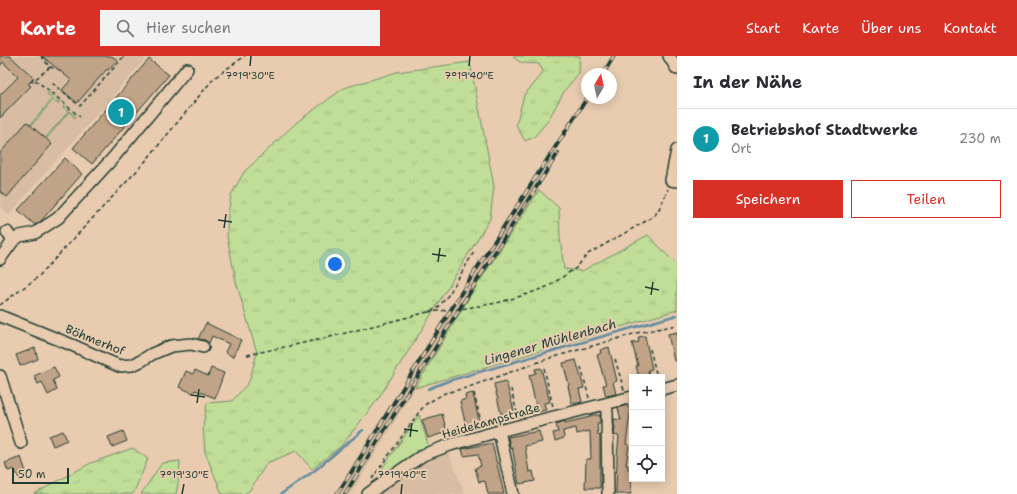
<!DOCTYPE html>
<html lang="de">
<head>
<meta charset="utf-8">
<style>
  body { margin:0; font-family:"Shantell Sans",sans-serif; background:#f2f2f3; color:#2b2b33 }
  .controls { position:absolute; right:12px; bottom:12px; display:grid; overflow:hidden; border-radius:0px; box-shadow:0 2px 10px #0003 }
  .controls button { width:36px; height:36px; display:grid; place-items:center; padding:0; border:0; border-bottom:1px solid #e1e1e2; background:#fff; color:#2b2b33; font:20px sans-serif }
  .compass { position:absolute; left:581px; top:12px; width:36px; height:36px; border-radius:50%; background:#fff; box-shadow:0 2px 10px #0003; rotate:9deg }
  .scale { position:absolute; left:12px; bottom:10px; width:57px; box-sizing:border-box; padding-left:4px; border:2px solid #1f3d34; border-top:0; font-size:11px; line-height:14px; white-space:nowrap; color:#1f3d34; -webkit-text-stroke:3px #e9ccb0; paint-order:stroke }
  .you { position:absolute; left:335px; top:208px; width:14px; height:14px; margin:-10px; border:3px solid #fff; border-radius:50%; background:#1a73e8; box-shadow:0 0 0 6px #1a73e833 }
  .badge { display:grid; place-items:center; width:26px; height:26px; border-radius:50%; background:#d93025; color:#fff; font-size:13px; font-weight:700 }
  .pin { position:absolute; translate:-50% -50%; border:2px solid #fff; box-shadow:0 1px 4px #0006 }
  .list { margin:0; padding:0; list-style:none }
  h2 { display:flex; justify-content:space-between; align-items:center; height:52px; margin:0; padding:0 16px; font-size:17px }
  h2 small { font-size:13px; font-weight:400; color:#7c7c81 }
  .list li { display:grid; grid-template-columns:26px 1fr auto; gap:12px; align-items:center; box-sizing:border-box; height:60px; padding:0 16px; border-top:1px solid #e1e1e2 }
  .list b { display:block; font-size:15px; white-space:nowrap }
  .list p { margin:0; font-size:13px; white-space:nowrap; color:#7c7c81 }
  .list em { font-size:13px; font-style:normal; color:#7c7c81 }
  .actions { display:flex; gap:8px; padding:12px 16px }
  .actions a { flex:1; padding:9px 0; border:1px solid #d93025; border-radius:0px; text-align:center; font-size:14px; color:#d93025 }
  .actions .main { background:#d93025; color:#fff }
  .icon { flex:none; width:22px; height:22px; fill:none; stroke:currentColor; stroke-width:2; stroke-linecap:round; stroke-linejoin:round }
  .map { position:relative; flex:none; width:677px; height:438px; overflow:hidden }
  header { display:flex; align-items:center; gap:24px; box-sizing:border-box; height:56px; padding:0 20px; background:#d93025; color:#fff }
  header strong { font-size:19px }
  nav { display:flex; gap:22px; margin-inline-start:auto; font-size:14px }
  .search { width:280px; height:36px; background:#f2f2f3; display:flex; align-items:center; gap:10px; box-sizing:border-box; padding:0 14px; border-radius:0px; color:#7c7c81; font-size:15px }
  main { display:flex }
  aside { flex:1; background:#fff }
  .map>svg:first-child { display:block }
  .built { fill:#d9bda2 }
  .grass { fill:url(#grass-tufts); stroke:#708e66 }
  .green { fill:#c0de97; stroke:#708e66 }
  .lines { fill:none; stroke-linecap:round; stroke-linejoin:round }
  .stream { stroke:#628ba1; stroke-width:2.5 }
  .building { fill:#c1a387; stroke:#1f3d34 }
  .minor-casing { stroke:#1f3d34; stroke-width:14 }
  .path { stroke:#1f3d34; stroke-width:1.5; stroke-dasharray:4 3; stroke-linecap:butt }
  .minor { stroke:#e9ccb0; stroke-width:11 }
  .rail-casing { stroke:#1f3d34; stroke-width:4 }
  .rail { stroke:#e9ccb0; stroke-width:2.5; stroke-dasharray:8; stroke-linecap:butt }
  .ticks { fill:none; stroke:#1f3d34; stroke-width:1.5 }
  .labels { text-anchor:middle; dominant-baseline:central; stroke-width:4; stroke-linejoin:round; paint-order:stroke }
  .street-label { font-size:12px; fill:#1f3d34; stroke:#e9ccb0 }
  .water-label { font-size:13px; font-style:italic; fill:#25443d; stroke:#e9ccb0 }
  .ticks-label { font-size:10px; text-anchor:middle; fill:#1f3d34; stroke:#e9ccb0; stroke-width:4; stroke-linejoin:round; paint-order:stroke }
</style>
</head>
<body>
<header>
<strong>Karte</strong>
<div class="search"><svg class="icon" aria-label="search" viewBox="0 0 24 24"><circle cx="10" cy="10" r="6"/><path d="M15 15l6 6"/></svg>Hier suchen</div>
<nav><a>Start</a><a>Karte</a><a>Über uns</a><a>Kontakt</a></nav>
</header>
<main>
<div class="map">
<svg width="677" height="438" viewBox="0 0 677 438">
  <defs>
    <pattern id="grass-tufts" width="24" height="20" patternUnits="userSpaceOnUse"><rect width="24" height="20" fill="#c0de97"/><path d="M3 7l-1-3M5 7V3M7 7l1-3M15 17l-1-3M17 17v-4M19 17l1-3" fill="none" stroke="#a5bf83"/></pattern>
  </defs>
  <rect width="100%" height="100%" fill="#e9ccb0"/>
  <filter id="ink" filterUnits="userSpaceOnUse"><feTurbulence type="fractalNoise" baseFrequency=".025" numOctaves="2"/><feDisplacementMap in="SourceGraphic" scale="8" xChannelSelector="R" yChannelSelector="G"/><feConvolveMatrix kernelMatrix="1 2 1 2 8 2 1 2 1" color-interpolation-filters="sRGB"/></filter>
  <g filter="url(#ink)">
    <path class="built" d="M0,0H148L9,159L0,151Z
      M532,128L539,134L470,240L359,425L350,438H334L462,233Z
      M448,395L465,438H374L426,404Z"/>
    <path class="grass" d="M513,0H580L579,17L565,34L547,66L534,81L525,85L516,69L524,39L540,21L543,15L539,8C529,7 519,9 513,0Z
      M470,6L494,130L490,163L429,262L378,343L342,389L312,413L296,395L267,407L250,434L244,438H222L205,396L203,371L207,347L232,345L249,326L257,297L236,226L227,180L228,158L231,139L244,116L297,66L344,32L397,16Z
      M539,134L559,152L560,181L564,213L582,215L648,179L677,209V254L415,332L470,240Z
      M133,392L148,403L133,438H34L91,407Z
      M180,405L179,422L176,438H141L162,407Z"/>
    <path class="green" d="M48,36L59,46L58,48L53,44L32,69L31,68L52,43L47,38Z
      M64,50L76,61L75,62L69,56L47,82L46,81L68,56L63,51Z
      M419,359L429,391L411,400L384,419L381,414Z"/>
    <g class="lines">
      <path class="stream" d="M428,333L448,325L677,259
        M281,438L314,415L363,374"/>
    </g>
    <path class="building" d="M0,0H10L34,22L28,28L31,30L0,62V39L18,21L3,6L0,10Z
      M42,0H112L117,4L108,14L107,13L77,47L62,34L71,24Z
      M149,3L169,19L92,108L73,92Z
      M27,66L52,88L7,141L0,135V97Z
      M65,102L82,118L40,166L35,169L18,154Z
      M206,267L241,284L233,301L225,296L229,288L212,280L209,287L205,284L198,283Z
      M677,276V305H674L668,278Z
      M645,280L652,313L648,314L649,321H639L636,310H638L632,287L639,286L638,281Z
      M609,291L617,325L613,326L616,338L606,340L603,329H606L597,299L601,297L600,294Z
      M35,292L38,303L20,310L16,299Z
      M576,304L584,332L579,333L582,346L572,348L568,330L569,329L563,307Z
      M54,311L59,321L53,324L57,334L48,339L42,326L38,328L34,320Z
      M211,312L224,317L215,342L195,334L193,337L179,331L186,315L193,318L195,314L208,320Z
      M541,312L550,346L544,347L546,354L530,358L528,352L536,350L529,319L536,317L535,313Z
      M506,325L514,355L501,358L494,328Z
      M473,337L479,365L504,359L506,365L467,374L460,345L466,343L465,339Z
      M627,349L628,352L631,351L626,388L629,389L626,409H628V413H632L631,438H616L617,401L619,380L614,379L615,370H614V363L621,364L618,352Z
      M442,358L447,376L428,382L422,364Z
      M590,359H600V367H597L598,379H600V432H585L586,403H591L590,375L577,378L576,372L563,375L564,382L555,385L553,377L558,376L556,368L565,365V367L590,361Z
      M63,375L67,384L53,390L49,380Z
      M123,375L127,385L112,391L108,381Z
      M539,375L542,386L525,390L529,416L533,415L535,425L519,428L512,391L510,392L508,381Z
      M492,387L501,425L504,438H488L485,425L479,426L475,412L481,410L478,398L464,400L462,393Z
      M21,401L27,419L19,422L14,413L8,415L5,407Z"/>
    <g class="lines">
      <g class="minor-casing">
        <path id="minor" d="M669,0L677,13
          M677,94L671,124L677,125
          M7,176L13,185
          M0,203L13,185L17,182L20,180L35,177L58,162L113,102L187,13
          M0,260L72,289L119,310L132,309L141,305L152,298L171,290L191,288L203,291
          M0,320L21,387
          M662,333L677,329
          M606,348L607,357L608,438
          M499,375L513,438
          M368,438L397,417L423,399L450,389L499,375L632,341"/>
      </g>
      <path class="path" d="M41,0L50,11L57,13
        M35,24L47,33L80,61
        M30,26L33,25L50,11
        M52,27L80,50L124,0
        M0,249L38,221L144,107L214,22L245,0
        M428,256L460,253L497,247L528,238L549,230L576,212L588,198L646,165L655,159L659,153L668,133
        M650,293L657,321
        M247,299L322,283L428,256L438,252L449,238L474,196
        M615,303L624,334
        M581,311L589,342
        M544,312L553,351
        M511,333L518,361
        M474,337L482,370
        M372,423L419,356L426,348L445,337L466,332L547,303L637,277L677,269"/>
      <use href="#minor" class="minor"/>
      <g class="rail-casing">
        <path id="rail" d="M603,18L614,0
          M337,438L349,420L463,234L587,42
          M345,438L468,239L558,97"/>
      </g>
      <use href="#rail" class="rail"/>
    </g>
  </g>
  <path class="ticks" d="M250,10L251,0M469,10L470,0M218,164L232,166M224,172L226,158M432,198L446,200M438,206L440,192M645,231L659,234M651,239L653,226M191,339L205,341M197,347L199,333M404,373L418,375M410,381L412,367M182,438L184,428M401,438L402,428"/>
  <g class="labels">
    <g class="street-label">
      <text transform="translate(95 284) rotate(22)">Böhmerhof</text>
      <text transform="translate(491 365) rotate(-16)">Heidekampstraße</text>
    </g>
    <g class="water-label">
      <text transform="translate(550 286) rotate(-16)">Lingener Mühlenbach</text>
    </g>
  </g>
  <g class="ticks-label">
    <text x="250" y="23">7°19'30"E</text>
    <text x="469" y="23">7°19'40"E</text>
    <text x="184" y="422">7°19'30"E</text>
    <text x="402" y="422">7°19'40"E</text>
  </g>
</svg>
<div class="controls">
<button>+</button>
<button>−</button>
<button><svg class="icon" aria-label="locate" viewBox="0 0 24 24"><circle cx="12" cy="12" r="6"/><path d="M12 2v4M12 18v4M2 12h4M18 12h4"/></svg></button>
</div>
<svg class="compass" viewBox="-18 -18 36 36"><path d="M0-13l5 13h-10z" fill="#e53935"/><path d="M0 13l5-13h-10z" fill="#7c7c81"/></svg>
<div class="scale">50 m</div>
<div class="you"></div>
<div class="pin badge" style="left:121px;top:56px;background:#0f9aa8">1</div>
</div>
<aside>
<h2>In der Nähe<small></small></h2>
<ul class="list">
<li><span class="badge" style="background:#0f9aa8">1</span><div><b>Betriebshof Stadtwerke</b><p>Ort</p></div><em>230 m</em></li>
</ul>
<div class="actions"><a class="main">Speichern</a><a>Teilen</a></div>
</aside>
</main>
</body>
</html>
